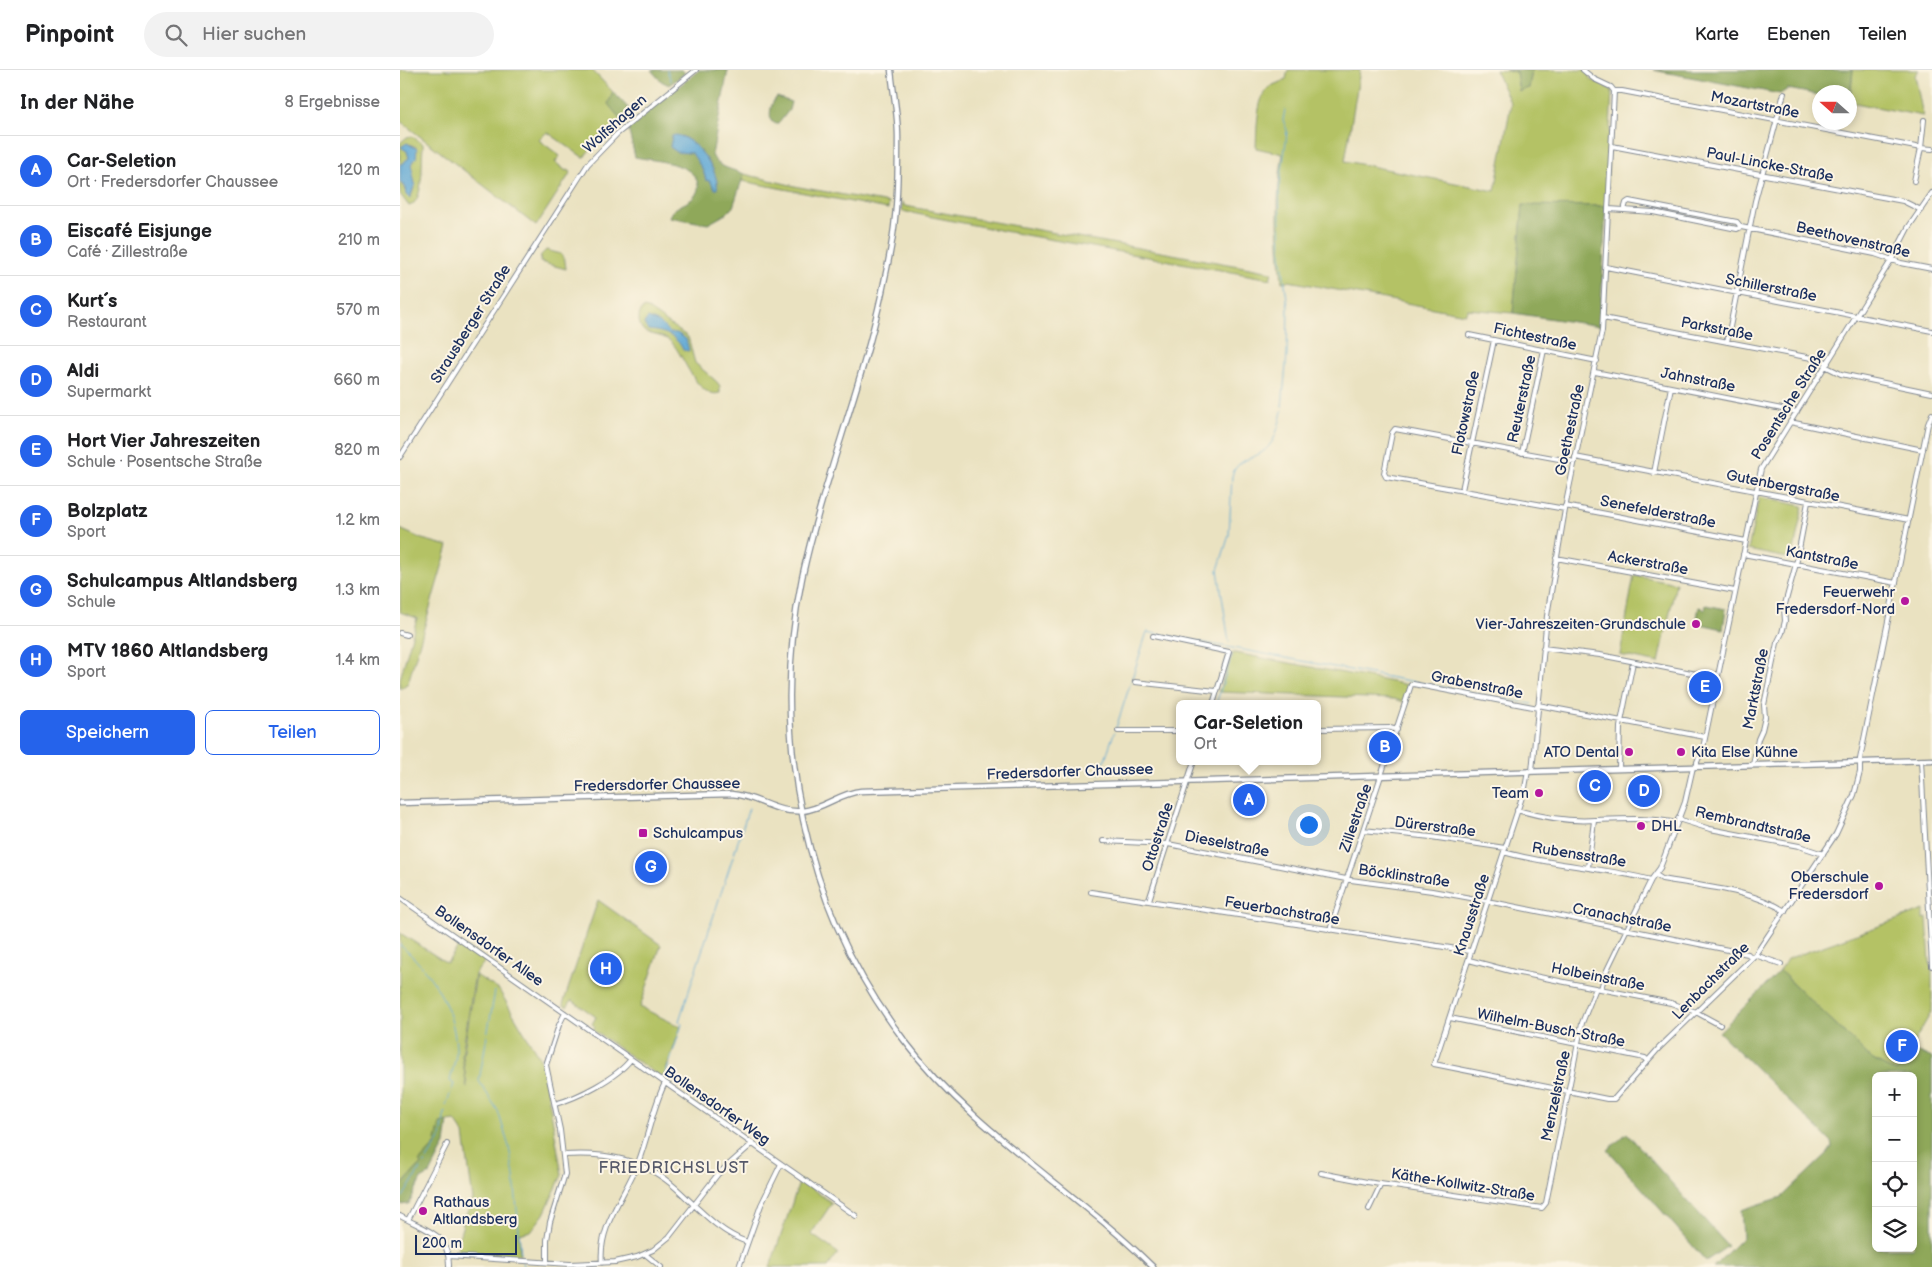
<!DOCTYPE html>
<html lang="de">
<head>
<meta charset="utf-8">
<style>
  body { margin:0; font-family:"Balsamiq Sans",sans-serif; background:#f2f2f2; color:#202124 }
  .controls { position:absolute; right:15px; bottom:15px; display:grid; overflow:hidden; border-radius:8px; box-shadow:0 2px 8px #0003 }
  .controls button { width:45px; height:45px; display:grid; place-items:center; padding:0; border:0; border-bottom:1px solid #e0e0e0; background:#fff; color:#202124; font:25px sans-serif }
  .compass { position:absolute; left:1412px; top:15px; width:45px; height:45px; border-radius:50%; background:#fff; box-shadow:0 2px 8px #0003; rotate:291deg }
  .scale { position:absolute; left:15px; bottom:12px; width:102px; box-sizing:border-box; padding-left:5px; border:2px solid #1b2f5e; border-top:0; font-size:14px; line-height:18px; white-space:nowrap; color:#1b2f5e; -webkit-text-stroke:4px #fcf5e5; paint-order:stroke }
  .you { position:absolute; left:908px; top:754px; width:18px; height:18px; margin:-12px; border:4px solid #fff; border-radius:50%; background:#1a73e8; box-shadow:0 0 0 8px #1a73e833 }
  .badge { display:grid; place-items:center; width:32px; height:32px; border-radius:50%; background:#2563eb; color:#fff; font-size:16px; font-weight:700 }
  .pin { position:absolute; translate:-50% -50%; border:2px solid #fff; box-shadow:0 1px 5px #0006 }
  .popup { position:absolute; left:776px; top:630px; width:145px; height:65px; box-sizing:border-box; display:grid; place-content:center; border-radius:8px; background:#fff; filter:drop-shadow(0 1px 4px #0005); font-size:16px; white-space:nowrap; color:#757577 }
  .popup b { font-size:19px; color:#202124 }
  .popup::after { content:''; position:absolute; left:50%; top:100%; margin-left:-10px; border:10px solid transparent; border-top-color:#fff }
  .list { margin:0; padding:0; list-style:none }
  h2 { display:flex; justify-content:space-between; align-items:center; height:65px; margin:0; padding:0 20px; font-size:21px }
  h2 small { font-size:16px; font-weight:400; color:#757577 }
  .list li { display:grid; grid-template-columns:32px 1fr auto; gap:15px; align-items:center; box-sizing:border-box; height:70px; padding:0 20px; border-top:1px solid #e0e0e0 }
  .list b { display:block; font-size:19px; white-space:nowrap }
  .list p { margin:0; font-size:16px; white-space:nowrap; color:#757577 }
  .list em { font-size:16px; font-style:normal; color:#757577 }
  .actions { display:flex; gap:10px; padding:15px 20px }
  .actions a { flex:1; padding:11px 0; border:1px solid #2563eb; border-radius:8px; text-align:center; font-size:18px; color:#2563eb }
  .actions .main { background:#2563eb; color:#fff }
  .icon { flex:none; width:28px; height:28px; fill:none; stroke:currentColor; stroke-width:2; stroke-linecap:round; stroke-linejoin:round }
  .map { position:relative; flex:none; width:1532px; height:1197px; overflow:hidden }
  header { display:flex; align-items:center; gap:30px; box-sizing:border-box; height:70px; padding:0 25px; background:#fff; border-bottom:1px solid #e0e0e0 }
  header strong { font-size:24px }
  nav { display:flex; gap:28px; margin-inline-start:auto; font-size:18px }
  .search { width:350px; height:45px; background:#f2f2f2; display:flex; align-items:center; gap:12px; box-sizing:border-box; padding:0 18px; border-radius:28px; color:#757577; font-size:19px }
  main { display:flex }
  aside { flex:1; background:#fff }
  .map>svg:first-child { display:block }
  .green { fill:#b4c265; stroke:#687862 }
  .forest { fill:#8fa85a; stroke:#556c5c; fill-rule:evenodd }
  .water { fill:#5ba6d3; stroke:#3b6a98 }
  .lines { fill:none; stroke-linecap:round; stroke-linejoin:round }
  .stream { stroke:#5ba6d3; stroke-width:1 }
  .minor-casing { stroke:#828890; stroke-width:6 }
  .major-casing { stroke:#828890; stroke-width:7 }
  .minor { stroke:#fff; stroke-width:4 }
  .major { stroke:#fff; stroke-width:4.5 }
  .poi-dot { fill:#b5179e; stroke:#fcf5e5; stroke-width:2 }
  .labels { text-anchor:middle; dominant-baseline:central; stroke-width:4; stroke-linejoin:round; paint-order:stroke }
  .street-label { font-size:15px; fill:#1b2f5e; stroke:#fcf5e5 }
  .poi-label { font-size:15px; fill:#1b2f5e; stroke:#fcf5e5; text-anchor:end }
  .neighbourhood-label { font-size:16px; letter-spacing:1px; fill:#56596a; stroke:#fcf5e5 }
</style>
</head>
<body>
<header>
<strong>Pinpoint</strong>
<div class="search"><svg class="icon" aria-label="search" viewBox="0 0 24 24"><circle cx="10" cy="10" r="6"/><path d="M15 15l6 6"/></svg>Hier suchen</div>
<nav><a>Karte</a><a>Ebenen</a><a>Teilen</a></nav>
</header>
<main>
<aside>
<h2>In der Nähe<small>8 Ergebnisse</small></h2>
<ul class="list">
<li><span class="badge">A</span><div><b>Car-Seletion</b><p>Ort · Fredersdorfer Chaussee</p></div><em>120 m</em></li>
<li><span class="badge">B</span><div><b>Eiscafé Eisjunge</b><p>Café · Zillestraße</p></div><em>210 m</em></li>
<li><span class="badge">C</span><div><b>Kurt´s</b><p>Restaurant</p></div><em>570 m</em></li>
<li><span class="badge">D</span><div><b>Aldi</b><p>Supermarkt</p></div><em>660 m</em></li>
<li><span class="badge">E</span><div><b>Hort Vier Jahreszeiten</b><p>Schule · Posentsche Straße</p></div><em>820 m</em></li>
<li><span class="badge">F</span><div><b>Bolzplatz</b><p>Sport</p></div><em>1.2 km</em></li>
<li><span class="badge">G</span><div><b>Schulcampus Altlandsberg</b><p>Schule</p></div><em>1.3 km</em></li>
<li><span class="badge">H</span><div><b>MTV 1860 Altlandsberg</b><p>Sport</p></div><em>1.4 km</em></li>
</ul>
<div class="actions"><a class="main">Speichern</a><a>Teilen</a></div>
</aside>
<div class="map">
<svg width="1532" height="1197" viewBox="0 0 1532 1197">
  <rect width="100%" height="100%" fill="#fcf5e5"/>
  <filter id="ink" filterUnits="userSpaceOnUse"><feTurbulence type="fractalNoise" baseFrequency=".02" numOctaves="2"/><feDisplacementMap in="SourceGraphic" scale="10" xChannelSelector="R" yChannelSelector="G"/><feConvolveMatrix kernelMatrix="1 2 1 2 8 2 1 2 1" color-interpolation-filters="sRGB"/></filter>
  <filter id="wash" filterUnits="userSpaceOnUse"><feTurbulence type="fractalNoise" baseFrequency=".0096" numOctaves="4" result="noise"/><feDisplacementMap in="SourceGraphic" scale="20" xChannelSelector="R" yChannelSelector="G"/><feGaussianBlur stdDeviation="1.12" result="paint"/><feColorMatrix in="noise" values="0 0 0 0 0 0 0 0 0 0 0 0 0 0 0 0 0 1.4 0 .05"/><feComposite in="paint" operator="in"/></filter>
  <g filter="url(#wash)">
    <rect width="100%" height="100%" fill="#eae2c1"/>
    <path class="green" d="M0,0H192L213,22L209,34L222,51L187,83L184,88L147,62L139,70L160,86L155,92L166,101L168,100L171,102L136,156L0,51Z
      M888,0H960L945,91L1095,121L1111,34L1095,0L1116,2L1119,20L1129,18L1132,0H1187L1190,9L1212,20L1206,136H1123L1113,243L1068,239L1065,244L889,211L882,212C878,169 875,127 883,84L856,78C857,63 856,29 868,18C873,14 880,13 886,9Z
      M1453,0H1519L1515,5L1523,46L1450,32Z
      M12,66L23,74V78C21,91 25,132 9,136L0,124V112L3,114L5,121L11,127L15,114L10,98L14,91L16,77L7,73L4,78L7,81L9,88L0,95V73L7,67Z
      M344,104L399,117L489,133L488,139L342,111Z
      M502,132L505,136L872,202L870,209L609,162L502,141Z
      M146,180L161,184L165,191L166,199L140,192L141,185Z
      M243,238L248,239L288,267L295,293L317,312L320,316V323C297,330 284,285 272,273C265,265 253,266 244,261C238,255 237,245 243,238Z
      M1359,427L1403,436L1392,489L1348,480Z
      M0,459L22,469L48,476L8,613L0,619V609L17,548L0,542Z
      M1234,505L1276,513L1259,593L1220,585Z
      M833,583H835L1009,615L1004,632L994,629L818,622Z
      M198,830L261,875L240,937L281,957L263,1009L193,960L195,957L192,954L196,947L172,930L167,937L163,934Z
      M1524,840V849L1527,848L1530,892L1532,899V941L1496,1003L1473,990L1380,901L1387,889Z
      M0,863L47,893L60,874L86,890L75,904L62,985L67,1018L63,986L76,905L99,920L140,989L144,1001L162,1105L144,1144L131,1161L119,1164L120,1185L58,1183V1171L66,1144L73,1130L64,1064L55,1051L41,1053L35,1075L20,1092L21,1094L0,1117Z
      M400,1110L432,1133L411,1164L438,1183L428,1197H370Z"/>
    <path class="forest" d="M251,0H282L285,3L269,15L261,11Z
      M299,0H328L312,85C317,98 333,99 344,104L333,137L326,144L308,154L269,147C272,137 284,135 292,129C296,125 299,120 298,115C295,92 254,91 235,87L228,58ZM282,66C295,73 305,85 313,99C315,104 315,109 318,114L306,110L303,100L292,83L277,82L270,77Z
      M1106,0H1132L1129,18L1119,21L1116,2Z
      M1253,0H1453L1450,26V22H1420L1419,25L1388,19L1380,24Z
      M213,22L233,43L222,51L208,34Z
      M377,27L391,32L389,40L379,53L376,54L371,51C369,43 371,32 377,27Z
      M1123,135L1206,136L1200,256L1113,243Z
      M1306,535L1326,539L1323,559L1296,553L1299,537L1305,539Z
      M1380,901L1473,990L1496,1002L1512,979L1532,988V1197H1313L1343,1167L1341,1140L1382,1127L1428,1083L1432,1077L1431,1072L1319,962ZM1476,1006H1513V1178H1476Z
      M48,1051L45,1074L30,1104L21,1109L9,1134L0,1135V1117L21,1094L19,1092L35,1075L40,1053Z
      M1227,1063L1328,1176L1306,1191L1208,1080Z"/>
    <path class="water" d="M276,65C295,68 320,101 317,119H315L310,111L306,110L303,100L292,83L277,82L270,77L272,66Z
      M7,73L17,79L16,88L11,94L15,114L10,128L6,125L5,117L0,112V95L9,88L7,81L2,78V76Z
      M248,248L260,253L270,263H277L286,269L289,281L283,280C277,265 262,261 248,260L244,253Z"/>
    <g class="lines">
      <path class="stream" d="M267,0L271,11
        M882,337L887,285L888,237L881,184L879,120L886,71L887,60L883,50L885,40
        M829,572L818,500L829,465L832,406C837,388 853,390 865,380C876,371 879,355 882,341
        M816,634L832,585
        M716,658L747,562L1132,634
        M700,704L714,663
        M0,875C30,900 54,937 56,977C57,988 52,1001 50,1011L54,1014L46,1035
        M95,921L79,1011L98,1041L109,1077L114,1106L121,1184
        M265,1007L282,954L279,951L349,738
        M24,1094L41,1067L45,1042
        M3,1127L20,1099
        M122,1192L125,1197"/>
    </g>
  </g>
  <g filter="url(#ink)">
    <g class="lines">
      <g class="minor-casing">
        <path id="minor" d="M1183,0L1194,9L1211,17L1214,21
          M1214,21H1222L1521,78L1532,79
          M1212,76L1503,131L1521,140
          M1514,111L1521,78L1524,50
          M1209,139L1253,142L1337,159L1341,157L1475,184L1501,193L1532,199
          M1224,140L1226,133L1229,131L1337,152L1341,157
          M1206,197L1532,261
          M1203,248L1422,290L1428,293
          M1069,265L1197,291
          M1327,272L1355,131L1384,23
          M1425,296L1441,304L1532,323
          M1195,302L1397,342
          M1390,352L1523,380
          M1122,383L1144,280
          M0,387L188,94L217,64L296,0
          M1175,387L1509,450
          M1254,403L1271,317
          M1062,420L1094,270
          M1165,436L1346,471
          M1165,439L986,407L984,403L992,363L995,359L1175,392
          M1343,484L1496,513
          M1156,488L1335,521
          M0,563L7,565
          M753,566L829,582L813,634
          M1143,578L1200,585L1317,608
          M735,612L816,621
          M1138,635L1305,667
          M918,659L990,658L997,660
          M718,661H780
          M1521,690L1532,896
          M1353,695L1358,669L1362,660L1365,647L1364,635L1377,573L1382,563L1385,551L1384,538L1397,490L1408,432
          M1297,697V692L1303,678L1361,399L1492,189L1508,158L1532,123
          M1219,699L1220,657L1233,592
          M1128,701L1125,718L1034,994L1207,1029H1214L1259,978L1355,885L1436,764L1454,725L1460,702V689L1528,354L1532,344
          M1132,701L1147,546L1167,428L1202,261L1214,21
          M1117,740C1142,747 1169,752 1195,750C1220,749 1252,747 1276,753
          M1278,749L1310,759L1399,776L1423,784
          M963,760L1031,767L1105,778
          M703,771L768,774L951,810L1032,821L1087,831L1348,884L1352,888
          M1104,782C1151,796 1203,797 1251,810
          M1188,797L1194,751
          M1256,805L1262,809C1300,816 1352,820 1385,841
          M691,822L1070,881
          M0,828L456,1146
          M749,830L794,691
          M930,860L1011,615L1013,614L1138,638
          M1355,885L1381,894
          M1069,890L1114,902L1271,933L1296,942L1320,955
          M1201,919L1205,904L1221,871L1251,810L1260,798L1285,732L1293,697
          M1050,948L1245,988L1247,990
          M155,1034C177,1028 217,1008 231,989
          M163,1085C207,1082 244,1089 277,1119C299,1139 319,1162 347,1172
          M921,1103L967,1112L1142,1138L1146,1133L1182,953L1196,918
          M969,1139L981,1114
          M0,1146C25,1160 50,1163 49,1197
          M8,1150L47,1074
          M245,1184L261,1197
          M49,1186L170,1194L215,1192L237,1187L253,1180L269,1167L318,1104L352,1074
          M147,1192V1170L150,1152L165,1104L160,1060L146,995L159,955L165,943
          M202,1193C198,1156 225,1126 238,1093C248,1068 253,1036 265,1013
          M339,1197L361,1135L381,1094"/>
      </g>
      <g class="major-casing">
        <path id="major" d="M491,0C493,22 498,45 498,67C498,94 498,122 495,148C493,173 487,198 482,222C461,319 423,411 402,508C369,667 404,840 504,970C573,1061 673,1118 753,1197
          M0,733L331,724C359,726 372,743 402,741C424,739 439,723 461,721L1532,690"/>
      </g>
      <use href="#minor" class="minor"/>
      <use href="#major" class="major"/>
    </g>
  </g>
  <g class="poi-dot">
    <circle cx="1505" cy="531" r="5"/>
    <circle cx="1296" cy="554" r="5"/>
    <circle cx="1229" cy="682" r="5"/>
    <circle cx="1281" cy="682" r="5"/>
    <circle cx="1139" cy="723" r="5"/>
    <circle cx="1241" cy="756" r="5"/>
    <rect x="238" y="758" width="10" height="10" rx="2.5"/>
    <circle cx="1479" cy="816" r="5"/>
    <circle cx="23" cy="1141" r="5"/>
  </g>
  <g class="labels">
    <g class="street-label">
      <text transform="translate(1355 35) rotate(11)">Mozartstraße</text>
      <text transform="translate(215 54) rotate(-42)">Wolfshagen</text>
      <text transform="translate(1370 95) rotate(11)">Paul-Lincke-Straße</text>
      <text transform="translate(1453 170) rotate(13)">Beethovenstraße</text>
      <text transform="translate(1371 218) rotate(11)">Schillerstraße</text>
      <text transform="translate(71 254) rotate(-58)">Strausberger Straße</text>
      <text transform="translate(1317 259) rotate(11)">Parkstraße</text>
      <text transform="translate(1135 267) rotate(12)">Fichtestraße</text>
      <text transform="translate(1298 310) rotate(11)">Jahnstraße</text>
      <text transform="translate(1122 329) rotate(-78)">Reuterstraße</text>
      <text transform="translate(1389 334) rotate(-58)">Posentsche Straße</text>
      <text transform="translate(1066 343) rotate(-78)">Flotowstraße</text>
      <text transform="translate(1170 360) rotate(-78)">Goethestraße</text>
      <text transform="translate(1383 416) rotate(11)">Gutenbergstraße</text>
      <text transform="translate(1258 442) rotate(11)">Senefelderstraße</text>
      <text transform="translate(1422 488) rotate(11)">Kantstraße</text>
      <text transform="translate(1248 493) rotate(10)">Ackerstraße</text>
      <text transform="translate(1077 615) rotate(11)">Grabenstraße</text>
      <text transform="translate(1356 619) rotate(-79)">Marktstraße</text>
      <text transform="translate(670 702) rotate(-2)">Fredersdorfer Chaussee</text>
      <text transform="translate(257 715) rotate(-1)">Fredersdorfer Chaussee</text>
      <text transform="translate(956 748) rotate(-71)">Zillestraße</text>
      <text transform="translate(1353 755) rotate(13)">Rembrandtstraße</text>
      <text transform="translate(1035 757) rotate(7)">Dürerstraße</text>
      <text transform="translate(758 767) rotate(-72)">Ottostraße</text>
      <text transform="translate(827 774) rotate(11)">Dieselstraße</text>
      <text transform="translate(1179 785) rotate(9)">Rubensstraße</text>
      <text transform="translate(1004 806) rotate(8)">Böcklinstraße</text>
      <text transform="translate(882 841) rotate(9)">Feuerbachstraße</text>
      <text transform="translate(1072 845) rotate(-72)">Knausstraße</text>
      <text transform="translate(1222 848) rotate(11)">Cranachstraße</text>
      <text transform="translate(89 876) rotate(35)">Bollensdorfer Allee</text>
      <text transform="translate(1198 907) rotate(11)">Holbeinstraße</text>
      <text transform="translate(1311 911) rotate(-45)">Lenbachstraße</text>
      <text transform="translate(1151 958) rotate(11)">Wilhelm-Busch-Straße</text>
      <text transform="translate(1156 1026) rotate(-78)">Menzelstraße</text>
      <text transform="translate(317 1036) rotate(35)">Bollensdorfer Weg</text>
      <text transform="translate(1063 1115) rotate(9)">Käthe-Kollwitz-Straße</text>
    </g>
    <g class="poi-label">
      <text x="1495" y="522">Feuerwehr<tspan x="1495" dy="17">Fredersdorf-Nord</tspan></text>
      <text x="1286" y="554">Vier-Jahreszeiten-Grundschule</text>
      <text x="1219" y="682">ATO Dental</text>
      <text x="1291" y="682" text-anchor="start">Kita Else Kühne</text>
      <text x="1129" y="723">Team</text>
      <text x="1251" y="756" text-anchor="start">DHL</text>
      <text x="253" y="763" text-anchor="start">Schulcampus</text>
      <text x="1469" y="807">Oberschule<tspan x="1469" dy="17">Fredersdorf</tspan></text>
      <text x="33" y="1132" text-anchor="start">Rathaus<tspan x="33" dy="17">Altlandsberg</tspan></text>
    </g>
    <g class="neighbourhood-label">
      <text x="274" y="1098">FRIEDRICHSLUST</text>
    </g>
  </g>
</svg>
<div class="controls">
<button>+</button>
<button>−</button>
<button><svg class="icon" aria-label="locate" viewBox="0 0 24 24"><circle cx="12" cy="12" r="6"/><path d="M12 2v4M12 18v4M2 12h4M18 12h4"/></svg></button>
<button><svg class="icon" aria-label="layers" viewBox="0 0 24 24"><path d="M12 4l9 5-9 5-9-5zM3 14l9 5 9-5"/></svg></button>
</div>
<svg class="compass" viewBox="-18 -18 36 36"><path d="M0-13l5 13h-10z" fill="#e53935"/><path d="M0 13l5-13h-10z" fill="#757577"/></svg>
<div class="scale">200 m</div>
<div class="you"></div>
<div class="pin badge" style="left:849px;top:730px">A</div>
<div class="popup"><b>Car-Seletion</b>Ort</div>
<div class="pin badge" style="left:985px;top:677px">B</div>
<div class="pin badge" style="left:1195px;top:716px">C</div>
<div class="pin badge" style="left:1244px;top:721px">D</div>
<div class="pin badge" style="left:1305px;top:617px">E</div>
<div class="pin badge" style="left:1502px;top:976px">F</div>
<div class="pin badge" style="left:251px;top:797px">G</div>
<div class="pin badge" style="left:206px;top:899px">H</div>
</div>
</main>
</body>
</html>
